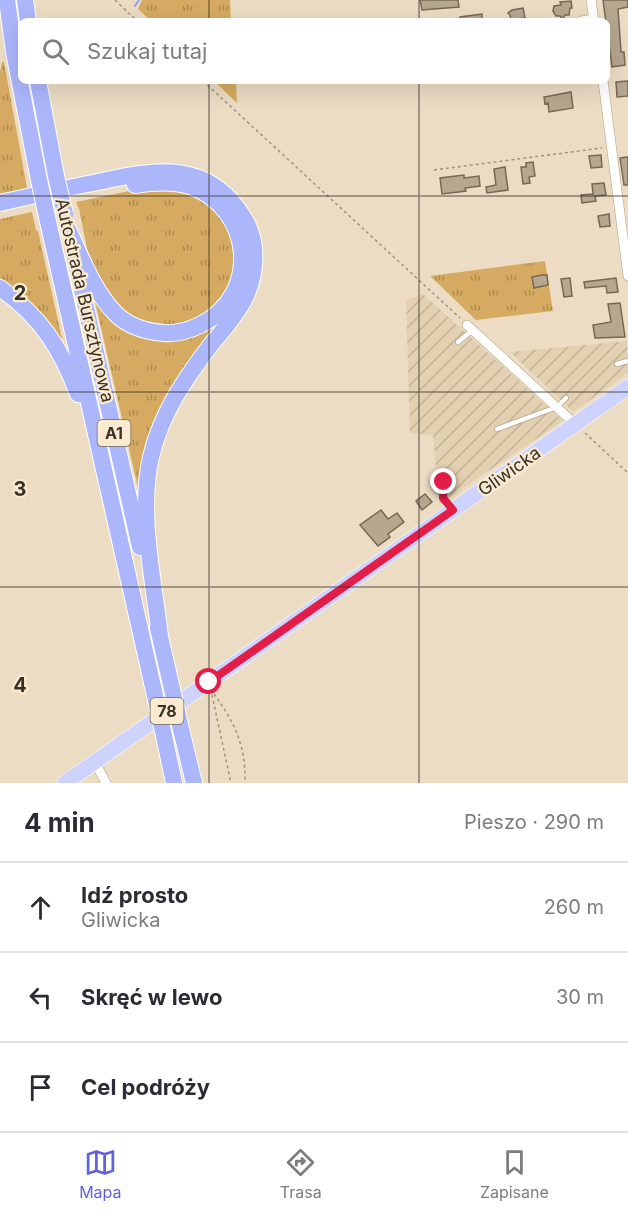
<!DOCTYPE html>
<html lang="pl">
<head>
<meta charset="utf-8">
<style>
  body { margin:0; font-family:Inter,sans-serif; background:#f7f7f7; color:#2b2b33 }
  .stop { position:absolute; width:18px; height:18px; margin:-14px; border:4px solid #e11d48; border-radius:50%; background:#fff }
  .stop.end { background:#e11d48; border-color:#fff; box-shadow:0 2px 6px #0008 }
  .list { margin:0; padding:0; list-style:none }
  h2 { display:flex; justify-content:space-between; align-items:center; height:78px; margin:0; padding:0 24px; font-size:26px }
  h2 small { font-size:20px; font-weight:400; color:#7c7c81 }
  .list li { display:grid; grid-template-columns:39px 1fr auto; gap:18px; align-items:center; box-sizing:border-box; height:90px; padding:0 24px; border-top:2px solid #e1e1e2 }
  .list b { display:block; font-size:22px; white-space:nowrap }
  .list p { margin:0; font-size:20px; white-space:nowrap; color:#7c7c81 }
  .list em { font-size:20px; font-style:normal; color:#7c7c81 }
  .icon { flex:none; width:33px; height:33px; fill:none; stroke:currentColor; stroke-width:2; stroke-linecap:round; stroke-linejoin:round }
  .map { position:relative; flex:none; width:628px; height:783px; overflow:hidden }
  .search { position:absolute; background:#fff; box-shadow:0 6px 24px #0002; left:18px; right:18px; top:18px; height:66px; display:flex; align-items:center; gap:15px; box-sizing:border-box; padding:0 21px; border-radius:9px; color:#7c7c81; font-size:22px }
  .sheet { height:348px; background:#fff }
  nav { display:flex; justify-content:space-around; align-items:center; box-sizing:border-box; height:84px; border-top:2px solid #e1e1e2; background:#fff; font-size:16px; color:#7c7c81 }
  nav a { display:grid; justify-items:center; gap:3px }
  nav .on { color:#5f62db }
  .map>svg:first-child { display:block }
  .industrial { fill:url(#industrial-furrows) }
  .grass { fill:url(#grass-tufts) }
  .lines { fill:none; stroke-linecap:round; stroke-linejoin:round }
  .stream { stroke:#939df3; stroke-width:2 }
  .building { fill:#b6a78f; stroke:#766852; stroke-width:1.5 }
  .lane-casing { stroke:#b0a189; stroke-width:6 }
  .street-casing { stroke:#b0a189; stroke-width:10 }
  .primary-casing { stroke:#fff; stroke-width:16 }
  .highway-casing { stroke:#fff; stroke-width:18 }
  .path { stroke:#9f9481; stroke-width:1.5; stroke-dasharray:3 3; stroke-linecap:butt }
  .lane { stroke:#fff; stroke-width:4.5 }
  .street { stroke:#fff; stroke-width:9 }
  .primary { stroke:#cdd3fd; stroke-width:15 }
  .highway { stroke:#acb6fb; stroke-width:16 }
  .highway-bridge-casing { stroke:#fff; stroke-width:18; stroke-linecap:butt }
  .highway-bridge { stroke:#acb6fb; stroke-width:16 }
  .route { stroke:#e11d48; stroke-width:8 }
  .grid { fill:none; stroke:#373127; stroke-width:1.5; stroke-opacity:0.55 }
  .labels { text-anchor:middle; dominant-baseline:central; stroke-width:4.5; stroke-linejoin:round; paint-order:stroke }
  .shield { fill:#f9ead0; stroke:#71685a; stroke-width:1.5 }
  .shield-label { font-size:16px; font-weight:bold; fill:#373127 }
  .street-label { font-size:18px; fill:#373127; stroke:#f9ead0 }
  .grid-label { font-size:20px; text-anchor:middle; font-weight:bold; fill:#373127; stroke:#f9ead0; stroke-width:4.5; stroke-linejoin:round; paint-order:stroke }
</style>
</head>
<body>
<div class="map">
<svg width="628" height="783" viewBox="0 0 628 783">
  <defs>
    <pattern id="industrial-furrows" width="10" height="10" patternUnits="userSpaceOnUse" patternTransform="scale(1.5)"><rect width="10" height="10" fill="#e3d0b1"/><path d="M-1 1l2-2M0 10L10 0M9 11l2-2" fill="none" stroke="#c3b398"/></pattern>
    <pattern id="grass-tufts" width="24" height="20" patternUnits="userSpaceOnUse" patternTransform="scale(1.5)"><rect width="24" height="20" fill="#d6ab61"/><path d="M3 7l-1-3M5 7V3M7 7l1-3M15 17l-1-3M17 17v-4M19 17l1-3" fill="none" stroke="#ae8c50"/></pattern>
  </defs>
  <rect width="100%" height="100%" fill="#ecdcc3"/>
  <path class="industrial" d="M423,294L563,421L439,504L433,435L410,433L406,300Z
    M627,341L628,373L573,412L510,352Z"/>
  <path class="grass" d="M142,0H230L231,21H151L138,9Z
    M2,62H4L28,193L0,199V72Z
    M214,81H236L237,103Z
    M152,175C183,174 214,182 233,208C285,283 195,346 163,408C150,435 145,463 141,492H139L93,293C97,296 100,302 104,306C114,318 126,328 140,333C154,338 171,338 185,335C268,317 263,198 182,180C148,172 108,187 74,194V190Z
    M180,189L216,208L235,242L234,280L208,315L172,328L139,322L112,303L89,258L79,209L76,202L134,190Z
    M32,212L36,230L38,231L65,352L0,283V219Z
    M545,261L553,311L476,320L430,276Z"/>
  <g class="lines">
    <path class="stream" d="M135,6L139,0
      M86,21H95
      M122,21L124,19"/>
  </g>
  <path class="building" d="M420,0H458L459,7L422,10Z
    M603,0H628V7L618,9L621,52H624L625,65L612,67Z
    M571,1L572,8H570L569,15H565L563,19L560,16H556L553,11L554,6L561,5L560,2Z
    M523,8L525,18L511,20L510,15L508,13L512,10Z
    M482,14V21H460V17Z
    M628,81V96L617,97L616,82Z
    M571,92L573,108L549,112L548,103L545,104L544,97Z
    M601,155L602,167L591,168L589,156Z
    M628,157V185H624L620,158Z
    M533,162L535,176L529,177L530,183L523,184L521,167H526V163Z
    M505,167L508,190L487,193L486,187L496,185L494,169Z
    M464,175V178L479,176L480,186L465,188L466,191L442,194L440,178Z
    M604,183L606,195L595,196L596,201L582,203L581,195L593,194L592,184Z
    M609,214L610,226L600,227L598,216Z
    M542,275H547L548,285L534,288L532,277Z
    M570,278L572,296L564,297L561,279Z
    M616,278L618,292L607,293L606,286L585,288L584,282Z
    M620,303L625,337L595,338L593,325L611,322L608,304Z
    M425,494L432,502L422,510L416,501Z
    M381,510L388,519L397,513L404,522L388,534L390,537L378,546L360,525Z"/>
  <g class="lines">
    <g class="lane-casing">
      <path id="lane" d="M458,342L473,330
        M617,364L628,361
        M497,429L557,407L566,398
        M444,482L443,498L451,508"/>
    </g>
    <g class="street-casing">
      <path id="street" d="M591,0L594,21
        M581,21L594,19
        M603,81L628,276
        M467,325L575,424
        M95,762L106,783"/>
    </g>
    <g class="primary-casing">
      <path id="primary" d="M65,783L628,387"/>
    </g>
    <g class="highway-casing">
      <path id="highway" d="M7,0L14,52L39,180
        M25,0L28,21
        M38,81L56,176
        M0,203C31,196 62,189 93,183C153,170 209,157 245,220C259,243 256,275 245,298C236,316 222,331 210,346C184,380 161,414 151,457C138,512 154,582 160,637
        M47,217L156,700
        M68,229C81,257 93,290 115,313C127,326 147,332 164,333C177,334 188,331 200,325C261,295 254,209 190,186C173,181 152,182 135,185
        M75,259L140,547
        M0,288C40,316 61,348 78,394
        M158,628L172,689
        M180,725L194,783
        M164,736L174,783"/>
    </g>
    <path class="path" d="M115,0L137,21
      M203,81L460,318
      M434,170L602,148
      M585,433L628,473
      M214,694C235,723 246,746 245,783
      M212,695L231,783"/>
    <use href="#lane" class="lane"/>
    <use href="#street" class="street"/>
    <use href="#primary" class="primary"/>
    <use href="#highway" class="highway"/>
    <g class="highway-bridge-casing">
      <path id="highway-bridge" d="M56,176L65,214
        M39,180L47,217
        M172,689L180,725
        M156,700L164,736"/>
    </g>
    <use href="#highway-bridge" class="highway-bridge"/>
  </g>
  <g class="lines">
    <path class="route" d="M209,682L453,510L443,498L444,482"/>
  </g>
  <path class="grid" d="M209,0V21M419,0V21M209,81V783M419,81V783M0,196H628M0,392H628M0,587H628"/>
  <g class="labels">
    <g class="shield">
      <rect x="97.5" y="420" width="33" height="26" rx="4.5"/>
      <rect x="150.5" y="698" width="33" height="26" rx="4.5"/>
    </g>
    <g class="shield-label">
      <text x="114" y="433">A1</text>
      <text x="167" y="711">78</text>
    </g>
    <g class="street-label">
      <text transform="translate(85 300) rotate(77)">Autostrada Bursztynowa</text>
      <text transform="translate(509 471) rotate(-35)">Gliwicka</text>
    </g>
  </g>
  <g class="grid-label">
    <text x="20" y="300">2</text>
    <text x="20" y="496">3</text>
    <text x="20" y="692">4</text>
  </g>
</svg>
<div class="stop" style="left:209px;top:682px"></div>
<div class="stop end" style="left:444px;top:482px"></div>
<div class="search"><svg class="icon" aria-label="search" viewBox="0 0 24 24"><circle cx="10" cy="10" r="6"/><path d="M15 15l6 6"/></svg>Szukaj tutaj</div>
</div>
<section class="sheet">
<h2>4 min<small>Pieszo · 290 m</small></h2>
<ul class="list">
<li><svg class="icon" aria-label="ahead" viewBox="0 0 24 24"><path d="M12 20V5M6 11l6-6 6 6"/></svg><div><b>Idź prosto</b><p>Gliwicka</p></div><em>260 m</em></li>
<li><svg class="icon" aria-label="left" viewBox="0 0 24 24"><path d="M17 20v-9H6M10 6l-5 5 5 5"/></svg><div><b>Skręć w lewo</b></div><em>30 m</em></li>
<li><svg class="icon" aria-label="arrive" viewBox="0 0 24 24"><path d="M6 21V4h12l-3 4 3 4H6"/></svg><div><b>Cel podróży</b></div></li>
</ul>
</section>
<nav>
<a class="on"><svg class="icon" aria-label="map" viewBox="0 0 24 24"><path d="M3 6l6-2 6 2 6-2v14l-6 2-6-2-6 2zM9 4v14M15 6v14"/></svg>Mapa</a>
<a><svg class="icon" aria-label="directions" viewBox="0 0 24 24"><path d="M12 3l9 9-9 9-9-9zM9 14v-3h6M13 9l2 2-2 2"/></svg>Trasa</a>
<a><svg class="icon" aria-label="saved" viewBox="0 0 24 24"><path d="M7 4h10v16l-5-4-5 4z"/></svg>Zapisane</a>
</nav>
</body>
</html>
